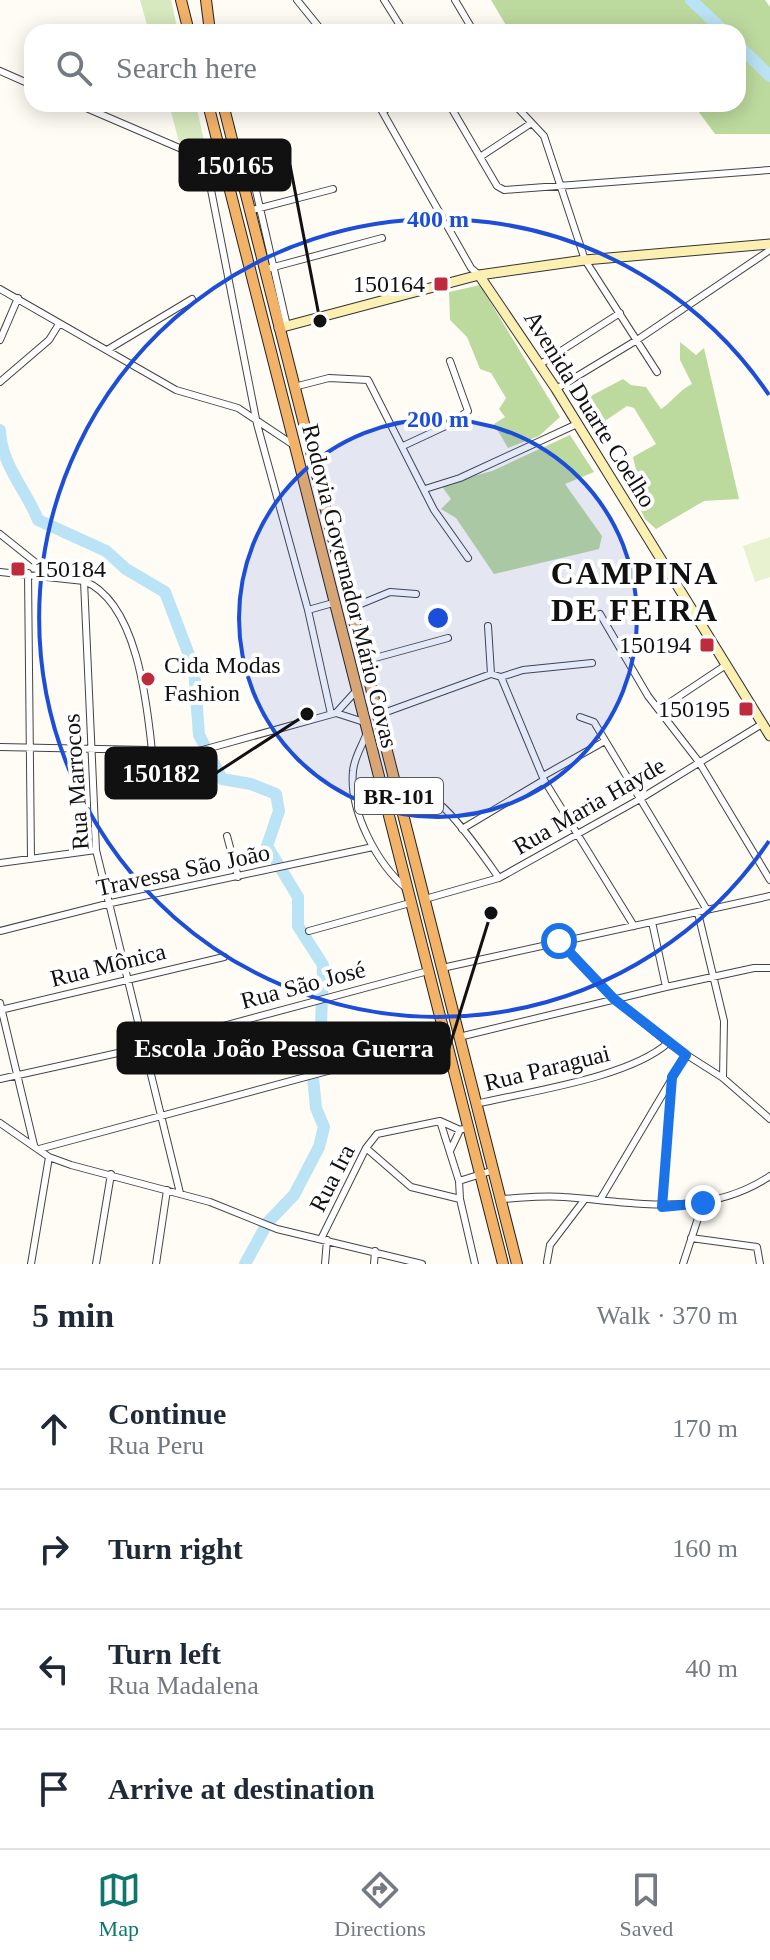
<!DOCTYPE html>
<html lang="en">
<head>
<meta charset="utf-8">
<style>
  body { margin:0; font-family:"Times New Roman",serif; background:#f6f6f7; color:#1f2937 }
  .stop { position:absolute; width:24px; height:24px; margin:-18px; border:6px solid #1a73e8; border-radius:50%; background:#fff }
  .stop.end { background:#1a73e8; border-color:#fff; box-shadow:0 2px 8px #0008 }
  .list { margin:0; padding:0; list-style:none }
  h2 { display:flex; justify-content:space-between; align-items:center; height:104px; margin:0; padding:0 32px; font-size:34px }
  h2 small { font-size:26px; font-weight:400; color:#747a83 }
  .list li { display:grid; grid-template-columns:52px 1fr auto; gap:24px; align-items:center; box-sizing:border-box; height:120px; padding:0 32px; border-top:2px solid #e0e1e3 }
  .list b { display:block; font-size:30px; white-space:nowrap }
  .list p { margin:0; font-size:26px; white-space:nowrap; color:#747a83 }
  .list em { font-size:26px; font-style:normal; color:#747a83 }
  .icon { flex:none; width:44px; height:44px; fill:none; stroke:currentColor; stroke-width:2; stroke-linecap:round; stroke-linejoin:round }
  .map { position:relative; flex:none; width:770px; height:1264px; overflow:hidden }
  .search { position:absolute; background:#fff; box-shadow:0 4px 20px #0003; left:24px; right:24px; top:24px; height:88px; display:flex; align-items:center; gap:20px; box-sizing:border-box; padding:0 28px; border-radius:24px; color:#747a83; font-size:30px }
  .sheet { height:584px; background:#fff }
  nav { display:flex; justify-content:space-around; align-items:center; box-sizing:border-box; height:112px; border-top:2px solid #e0e1e3; background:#fff; font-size:22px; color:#747a83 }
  nav a { display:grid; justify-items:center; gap:4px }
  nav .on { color:#0f766e }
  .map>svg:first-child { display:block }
  .green { fill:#d7e9be }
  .forest { fill:#bdda9e }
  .pitch { fill:#e8f1d0 }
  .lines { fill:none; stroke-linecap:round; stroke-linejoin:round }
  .river { stroke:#bae3f5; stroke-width:12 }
  .minor-casing { stroke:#444; stroke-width:8 }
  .secondary-casing { stroke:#333; stroke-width:11 }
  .trunk-casing { stroke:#222; stroke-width:12 }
  .minor { stroke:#fff; stroke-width:6 }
  .secondary { stroke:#fcefb2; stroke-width:9 }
  .trunk { stroke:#f2b268; stroke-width:10 }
  .route { stroke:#1a73e8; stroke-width:10 }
  .ring { fill:none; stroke:#1d4ed8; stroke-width:4 }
  .poi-dot { fill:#be2b3c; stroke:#fff; stroke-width:3 }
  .labels { text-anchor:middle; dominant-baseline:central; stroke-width:8; stroke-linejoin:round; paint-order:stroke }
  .shield { fill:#fff; stroke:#585858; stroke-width:2 }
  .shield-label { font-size:22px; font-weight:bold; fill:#111 }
  .poi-label { font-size:24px; fill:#111; stroke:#fff; text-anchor:end }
  .street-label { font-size:24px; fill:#111; stroke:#fff }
  .district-label { font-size:32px; font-weight:bold; letter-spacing:2px; fill:#111; stroke:#fff }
  .centre { fill:#1d4ed8; stroke:#fff; stroke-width:4 }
  .ring-label { font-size:24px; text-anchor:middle; font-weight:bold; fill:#1d4ed8; stroke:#fff; stroke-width:8; stroke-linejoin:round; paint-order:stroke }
  .leader { fill:none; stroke:#111; stroke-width:3 }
  .callout-dot { fill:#111; stroke:#fff; stroke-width:3 }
  .callout { fill:#111; stroke:#111; stroke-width:3 }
  .callout-label { font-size:26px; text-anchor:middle; font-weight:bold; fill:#fff }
</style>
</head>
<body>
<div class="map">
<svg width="770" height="1264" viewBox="0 0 770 1264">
  <rect width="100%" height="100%" fill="#fffcf5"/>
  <path class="green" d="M140,0H171L178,32H149Z
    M169,104H196L204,141L197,146L179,142Z"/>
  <path class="forest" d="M491,0H765L770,7V134H715L693,104H738V32H510Z
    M480,285L560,417L539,436L508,448L494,424L505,417L499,409L506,398L491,373L480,369L467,337L450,320L449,292Z
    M680,342L696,355L704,348L739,499L704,501L656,529L645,519L636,500L640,487L633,457L656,444L634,408L627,406L599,425L589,397L623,379L631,385L646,387L661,409C673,401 678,391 692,384L680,360Z
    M570,435L594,472L565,484L602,536L599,549L494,574L456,518L441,509L451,499L441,485L492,471Z"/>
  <path class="pitch" d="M770,537V577L755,582L743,546Z"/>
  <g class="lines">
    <path class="river" d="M691,0L725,32
      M738,45L770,76
      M0,430C1,465 26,489 38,520L106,551L126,569L165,592L194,668L199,735L222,779L251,784L276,794L279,811L267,846L298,897V926L323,965L321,1027L311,1057L316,1108L324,1127L319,1147L294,1195L268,1222L245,1264"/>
    <g class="minor-casing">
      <path id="minor" d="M297,0L323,32
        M384,0L404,32
        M455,0L474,32
        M0,71L32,85
        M77,104L191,153L217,141
        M378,104L471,268L479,275
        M449,104L497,186L504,190L770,170
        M514,104L544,136L585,260L657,372
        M383,111L395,104
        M203,149L257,424L308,610L331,714
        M191,153L224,170
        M480,157L530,124
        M254,182L287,326
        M249,211L333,189
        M270,268L382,238
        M0,289L176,390L238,408L292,444
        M0,340L18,298
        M107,350L192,299
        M539,365L620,313
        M0,382L49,340L59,324
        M294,387L329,378L368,380L434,510L468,558
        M556,389L637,340L770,250
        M403,446L448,425L468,411L450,361
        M425,489L460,478L577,424
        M0,534L50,574
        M0,572L84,581L96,850L180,1193
        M28,573L31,859
        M84,581C137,602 147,703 152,751
        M351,608L390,592L416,594
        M308,610L333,603
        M600,614L648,696L699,762L770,880
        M488,626L491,674
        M364,661L448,638
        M501,677L544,780L634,926
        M501,677L523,670L592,663
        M660,709L726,665
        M336,713L356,691
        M336,713L364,722
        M378,715L491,674L501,677
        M580,717L594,722L707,910
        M366,735C362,746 354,758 353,771C349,811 377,864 407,889
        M0,747L199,751L336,713
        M543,776L605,741
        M402,808C410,806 425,797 433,800C450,807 487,861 499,878
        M462,829L544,780
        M227,836L238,877
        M0,863L96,850
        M425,899L499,878L640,799L762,724
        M698,913L724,1021L723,1078
        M652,922L666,987
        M0,931L111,903L373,847
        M309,931L410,903
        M559,941L614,999L668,1043L723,1078L770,1119
        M442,968L770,896
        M0,1003L34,1145
        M0,1010L224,957
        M459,1037L666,987L754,968H770
        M0,1079L145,1047L428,971
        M476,1104C530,1091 628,1078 668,1043
        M440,1121L459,1181
        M0,1123L49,1157L71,1165L210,1202L277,1229L422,1264
        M366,1148L411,1187L460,1199L459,1181L494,1170
        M39,1149L446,1039
        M450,1151L460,1130
        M460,1199L475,1264
        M502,1199C522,1198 543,1195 564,1197C635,1202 706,1219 770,1176
        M600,1200L686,1055
        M662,1207L672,1079
        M691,1238L757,1247L760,1264
        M321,1239L366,1148L377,1134L440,1121L460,1130L469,1127
        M547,1262L550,1245L585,1199
        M31,1264L49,1157
        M96,1264L111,1174
        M156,1264L167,1190
        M325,1264L327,1240
        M374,1264L375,1251
        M683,1264L703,1203"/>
    </g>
    <g class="secondary-casing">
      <path id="secondary" d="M479,275L556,389L770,736
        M279,328L479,275L585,260L770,244"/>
    </g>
    <g class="trunk-casing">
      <path id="trunk" d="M181,0L189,32
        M206,0L210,32
        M208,104L503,1264
        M223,104L517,1264"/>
    </g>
    <use href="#minor" class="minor"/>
    <use href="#secondary" class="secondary"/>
    <use href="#trunk" class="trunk"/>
  </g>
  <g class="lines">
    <path class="route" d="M559,941L614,999L686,1055L672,1077L662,1207L703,1203"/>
  </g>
  <circle cx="438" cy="618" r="199" fill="#1d4ed8" fill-opacity=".12"/>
  <g class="ring">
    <circle cx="438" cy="618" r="199"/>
    <path d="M769 841A399 399 0 1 1 769 395"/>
  </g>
  <g class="poi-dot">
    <rect x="433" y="276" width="16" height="16" rx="4"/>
    <rect x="10" y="561" width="16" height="16" rx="4"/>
    <rect x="699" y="637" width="16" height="16" rx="4"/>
    <circle cx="148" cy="679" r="8"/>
    <rect x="738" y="701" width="16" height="16" rx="4"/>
  </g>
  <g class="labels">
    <rect class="shield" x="355" y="778" width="88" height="36" rx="6"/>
    <g class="shield-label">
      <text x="399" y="796">BR-101</text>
    </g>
    <g class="poi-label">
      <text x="425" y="284">150164</text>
      <text x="34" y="569" text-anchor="start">150184</text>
      <text x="691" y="645">150194</text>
      <text x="164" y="665" text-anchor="start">Cida Modas<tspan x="164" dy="28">Fashion</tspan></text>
      <text x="730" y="709">150195</text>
    </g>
    <g class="street-label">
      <text transform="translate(590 409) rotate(58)">Avenida Duarte Coelho</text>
      <text transform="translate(350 586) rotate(76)">Rodovia Governador Mário Covas</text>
      <text transform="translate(76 782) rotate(-94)">Rua Marrocos</text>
      <text transform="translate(589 806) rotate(-30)">Rua Maria Hayde</text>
      <text transform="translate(183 870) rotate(-12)">Travessa São João</text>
      <text transform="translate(108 965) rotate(-14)">Rua Mônica</text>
      <text transform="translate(303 985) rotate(-15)">Rua São José</text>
      <text transform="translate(547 1068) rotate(-14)">Rua Paraguai</text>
      <text transform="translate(332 1178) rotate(-63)">Rua Ira</text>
    </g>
    <g class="district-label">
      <text x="635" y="573">CAMPINA<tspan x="635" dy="37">DE FEIRA</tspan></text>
    </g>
  </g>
  <circle cx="438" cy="618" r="12" class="centre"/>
  <g class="ring-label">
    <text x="438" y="227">400 m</text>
    <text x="438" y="427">200 m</text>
  </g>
  <path class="leader" d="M320 321L290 165M307 714L216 773M491 913L449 1048"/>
  <g class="callout-dot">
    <circle cx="320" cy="321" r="8"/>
    <circle cx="307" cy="714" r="8"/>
    <circle cx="491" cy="913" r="8"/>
  </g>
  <g class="callout">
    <rect x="180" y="140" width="110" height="50" rx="8"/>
    <rect x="106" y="748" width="110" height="50" rx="8"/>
    <rect x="118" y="1023" width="331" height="50" rx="8"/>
  </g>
  <g class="callout-label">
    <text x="235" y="174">150165</text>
    <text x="161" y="782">150182</text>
    <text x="284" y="1057">Escola João Pessoa Guerra</text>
  </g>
</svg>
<div class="stop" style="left:559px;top:941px"></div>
<div class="stop end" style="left:703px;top:1203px"></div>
<div class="search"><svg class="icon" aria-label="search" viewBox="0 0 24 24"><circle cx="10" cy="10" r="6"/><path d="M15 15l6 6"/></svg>Search here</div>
</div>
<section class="sheet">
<h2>5 min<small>Walk · 370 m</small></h2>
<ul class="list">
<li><svg class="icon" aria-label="ahead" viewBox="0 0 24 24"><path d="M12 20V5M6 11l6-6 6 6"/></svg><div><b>Continue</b><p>Rua Peru</p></div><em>170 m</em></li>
<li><svg class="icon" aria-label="right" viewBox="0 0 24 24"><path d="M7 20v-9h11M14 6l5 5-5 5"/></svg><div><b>Turn right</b></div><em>160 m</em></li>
<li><svg class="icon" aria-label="left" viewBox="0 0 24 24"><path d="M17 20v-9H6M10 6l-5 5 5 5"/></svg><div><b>Turn left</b><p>Rua Madalena</p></div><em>40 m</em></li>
<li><svg class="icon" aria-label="arrive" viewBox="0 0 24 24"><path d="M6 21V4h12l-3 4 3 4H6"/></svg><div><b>Arrive at destination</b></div></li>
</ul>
</section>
<nav>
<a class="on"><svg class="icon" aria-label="map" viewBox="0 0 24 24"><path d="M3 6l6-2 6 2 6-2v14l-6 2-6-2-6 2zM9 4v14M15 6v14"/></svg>Map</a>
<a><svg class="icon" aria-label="directions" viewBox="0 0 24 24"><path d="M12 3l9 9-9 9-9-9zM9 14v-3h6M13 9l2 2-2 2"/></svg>Directions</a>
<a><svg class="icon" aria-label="saved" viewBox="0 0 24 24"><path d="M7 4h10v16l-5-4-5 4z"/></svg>Saved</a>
</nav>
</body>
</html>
